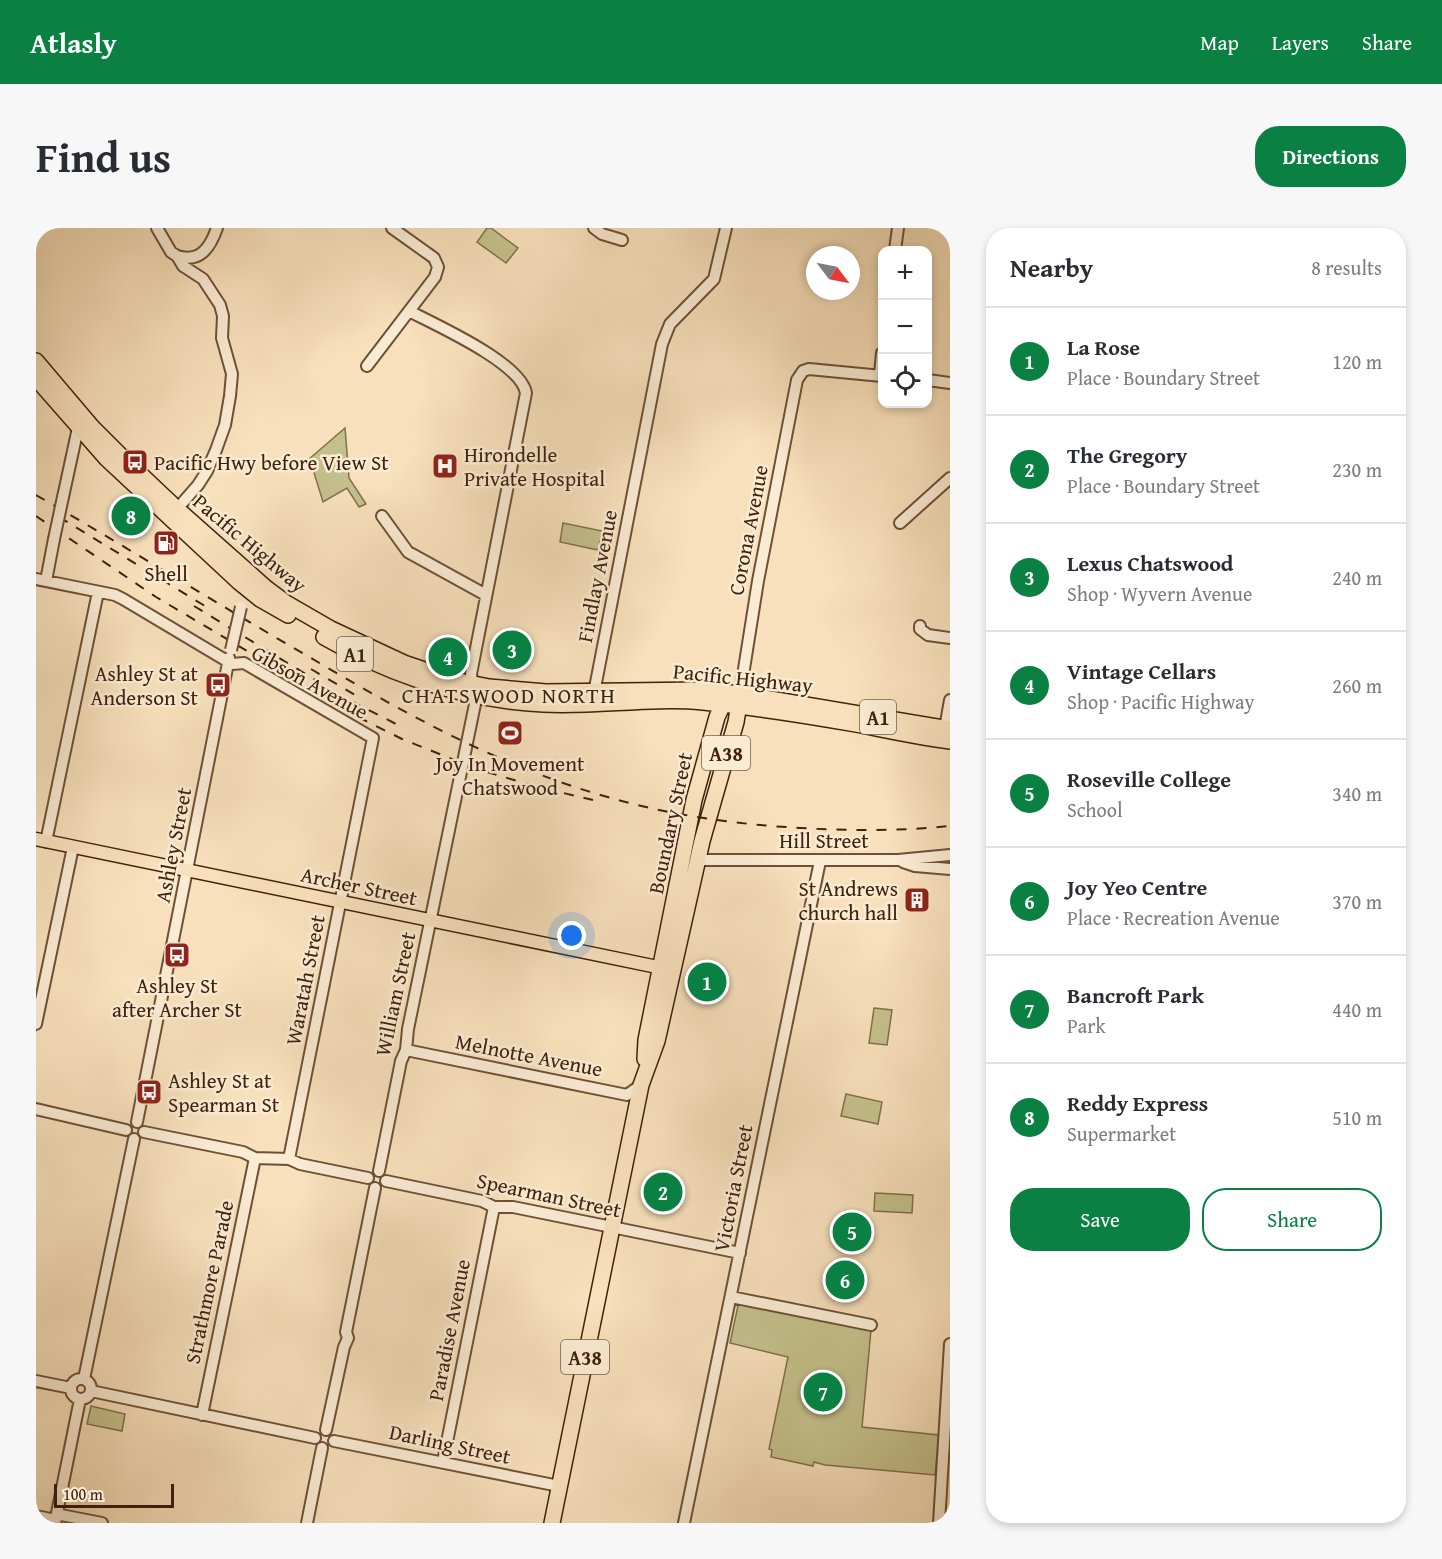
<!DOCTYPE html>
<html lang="en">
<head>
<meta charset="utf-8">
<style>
  body { margin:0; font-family:"Gentium Book Plus",serif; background:#f7f7f7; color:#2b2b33 }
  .controls { position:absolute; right:18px; top:18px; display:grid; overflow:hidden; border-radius:12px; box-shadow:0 3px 9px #0003 }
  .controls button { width:54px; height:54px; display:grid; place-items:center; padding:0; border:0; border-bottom:2px solid #e1e1e2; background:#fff; color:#2b2b33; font:30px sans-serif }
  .compass { position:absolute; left:770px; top:18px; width:54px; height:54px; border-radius:50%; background:#fff; box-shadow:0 3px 9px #0003; rotate:122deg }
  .scale { position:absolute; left:18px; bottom:15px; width:120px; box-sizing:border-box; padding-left:6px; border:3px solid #41200c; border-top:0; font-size:16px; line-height:21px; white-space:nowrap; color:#41200c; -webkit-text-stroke:4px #faebd3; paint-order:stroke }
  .you { position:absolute; left:536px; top:708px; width:21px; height:21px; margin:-15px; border:4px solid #fff; border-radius:50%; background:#1a73e8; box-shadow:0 0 0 9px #1a73e833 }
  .badge { display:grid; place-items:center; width:39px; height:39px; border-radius:50%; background:#0b8043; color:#fff; font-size:20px; font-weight:700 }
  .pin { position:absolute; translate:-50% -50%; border:3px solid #fff; box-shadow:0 2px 6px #0006 }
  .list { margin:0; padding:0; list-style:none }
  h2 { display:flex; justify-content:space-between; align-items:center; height:78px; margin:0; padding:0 24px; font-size:26px }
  h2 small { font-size:20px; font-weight:400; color:#7c7c81 }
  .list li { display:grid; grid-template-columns:39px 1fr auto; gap:18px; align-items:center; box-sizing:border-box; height:108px; padding:0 24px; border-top:2px solid #e1e1e2 }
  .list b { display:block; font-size:22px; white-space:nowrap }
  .list p { margin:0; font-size:20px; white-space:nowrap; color:#7c7c81 }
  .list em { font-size:20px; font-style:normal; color:#7c7c81 }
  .actions { display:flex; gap:12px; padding:18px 24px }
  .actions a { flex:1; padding:14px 0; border:2px solid #0b8043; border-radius:24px; text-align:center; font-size:21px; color:#0b8043 }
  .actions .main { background:#0b8043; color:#fff }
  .icon { flex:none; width:33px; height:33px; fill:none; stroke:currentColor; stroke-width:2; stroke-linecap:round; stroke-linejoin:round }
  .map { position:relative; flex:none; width:914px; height:1295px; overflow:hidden; border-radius:24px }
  header { display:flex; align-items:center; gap:36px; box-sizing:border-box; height:84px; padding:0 30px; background:#0b8043; color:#fff }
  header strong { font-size:28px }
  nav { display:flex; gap:33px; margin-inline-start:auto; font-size:21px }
  .intro { display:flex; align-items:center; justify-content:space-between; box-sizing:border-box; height:144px; padding:0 36px }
  h1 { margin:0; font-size:42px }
  .button { padding:15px 27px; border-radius:24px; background:#0b8043; color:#fff; font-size:21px; font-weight:700 }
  main { display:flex; gap:36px; padding:0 36px }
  aside { flex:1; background:#fff; border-radius:24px; box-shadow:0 3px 9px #0003 }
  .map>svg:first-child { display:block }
  .green { fill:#c4c08b; stroke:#82704c; stroke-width:1.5 }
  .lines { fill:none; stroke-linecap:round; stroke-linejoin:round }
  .minor-casing { stroke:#6e5038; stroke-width:14 }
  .major-casing { stroke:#41200c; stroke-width:15 }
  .highway-casing { stroke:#41200c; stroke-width:18 }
  .minor { stroke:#faebd3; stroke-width:10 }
  .major { stroke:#f7e0bb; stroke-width:12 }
  .highway { stroke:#f7e0bb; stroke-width:15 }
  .rail { stroke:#41200c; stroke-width:2; stroke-dasharray:10 10; stroke-linecap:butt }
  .minor-bridge-casing { stroke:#6e5038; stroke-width:14; stroke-linecap:butt }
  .minor-bridge { stroke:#faebd3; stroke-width:10 }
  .labels { text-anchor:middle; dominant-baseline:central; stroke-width:5; stroke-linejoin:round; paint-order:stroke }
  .shield { fill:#faebd3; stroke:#785d48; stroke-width:1.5 }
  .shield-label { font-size:20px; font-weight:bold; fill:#41200c }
  .poi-label { font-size:21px; fill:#41200c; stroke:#faebd3; text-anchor:start }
  .street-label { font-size:21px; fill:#41200c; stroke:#faebd3 }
  .neighbourhood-label { font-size:22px; letter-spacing:1.5px; fill:#41200c; stroke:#faebd3 }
</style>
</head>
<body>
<header>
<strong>Atlasly</strong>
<nav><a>Map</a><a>Layers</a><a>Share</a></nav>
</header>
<div class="intro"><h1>Find us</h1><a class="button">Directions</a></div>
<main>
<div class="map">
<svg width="914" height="1295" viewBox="0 0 914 1295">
  <rect width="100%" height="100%" fill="#f7e0bb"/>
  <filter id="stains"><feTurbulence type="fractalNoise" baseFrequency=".00333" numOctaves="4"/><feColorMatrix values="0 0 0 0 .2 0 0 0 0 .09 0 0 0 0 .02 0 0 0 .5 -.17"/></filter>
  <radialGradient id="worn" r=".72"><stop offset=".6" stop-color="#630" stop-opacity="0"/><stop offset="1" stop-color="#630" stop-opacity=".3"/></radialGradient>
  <path class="green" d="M451,0H455L482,20L470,35L441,14Z
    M309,200L313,250L330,276L323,279L311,260L287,274L275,235L272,232Z
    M527,295L566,303L562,322L524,314Z
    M838,780L856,782L851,817L833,815Z
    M810,866L846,874L842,896L805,888Z
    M839,965L877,967L876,985L838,983Z
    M703,1073L835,1102L826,1199L903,1207L899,1247L789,1237L778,1234L777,1238L735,1229L736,1222L733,1221L752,1129L694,1115Z
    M55,1178L89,1186L86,1203L51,1196Z"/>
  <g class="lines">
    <g class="minor-casing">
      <path id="minor" d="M121,0L135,24L141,28L147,38L167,51L184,77L187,88L186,110L196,146L194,168L189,197L180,222L171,243L162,257L141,281
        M558,0L566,6L586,12
        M859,22L862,0
        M141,28C164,35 174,20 181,0
        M331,138L399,49L402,39L398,30L356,0
        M844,147L846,125
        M892,152L914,155
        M27,269L42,200
        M346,288L372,324L450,367
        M864,295L914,250
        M0,351L79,367L87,371L196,436L208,435L337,510L253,931
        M10,353L18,311
        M884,398V401L892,407L914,410
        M704,466L722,353L761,152L767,143L773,141L846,148
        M557,470L626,116L634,96L678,51L690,0
        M908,506L914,472
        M10,614L62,364
        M662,632H862L914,627
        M867,634L879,638L914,641
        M0,796L37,619
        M370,822L591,867L605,857
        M0,881L90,902
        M101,894L193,430
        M108,904L207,924L219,930L253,931L264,936L332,950
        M343,943L365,833L370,822L372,801L439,476L435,446L490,165C485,135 400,97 373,83
        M350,953L446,973L458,979H477L704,1025
        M695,1069L835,1097
        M35 1161a10 10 0 1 1 20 0a10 10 0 1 1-20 0Z
        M48,1151L98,911
        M0,1153L35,1160
        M55,1163L279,1210
        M166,1187L219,930
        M290,1202L308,1119L312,1110L310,1104L339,960
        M298,1213L523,1258
        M407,1234L458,979
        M0,1288L15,1291L25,1287L66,1295
        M19,1295L44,1171
        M271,1295L286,1220
        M648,1295L784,633
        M903,1295L914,1116"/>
    </g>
    <g class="major-casing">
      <path id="major" d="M0,611L631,741"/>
    </g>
    <g class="highway-casing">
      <path id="highway" d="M0,133L56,199L85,228L141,281L230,360L250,375L295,401L368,435L418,452L453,459L510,464L665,462L704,466L914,501
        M0,150L71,231L203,354L224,371L252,387
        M288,409C356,448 428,472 507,476C560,479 614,469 667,474C718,479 769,487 820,496C851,502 882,509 914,513
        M609,831L610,812L658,572L681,489L687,476L694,472
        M516,1295L605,857L621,813L666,613L700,494L704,469"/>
    </g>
    <use href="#minor" class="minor"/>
    <use href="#major" class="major"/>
    <use href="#highway" class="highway"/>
    <path class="rail" d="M0,267C92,320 183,377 275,430C368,485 463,538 568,568C632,587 697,596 764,600C814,603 865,603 914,598
      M0,288L120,369L326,491L366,511L441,541L498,558L557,572
      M23,289L169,378
      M158,378L281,453
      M275,441L326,471
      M315,473L360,496"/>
    <g class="minor-bridge-casing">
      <path id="minor-bridge" d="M18,311L27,269
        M195,422L205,379"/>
    </g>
    <use href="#minor-bridge" class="minor-bridge"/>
  </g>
  <defs>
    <g id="bus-square" transform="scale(1.35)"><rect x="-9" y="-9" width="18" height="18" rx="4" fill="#8f2418" stroke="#faebd3"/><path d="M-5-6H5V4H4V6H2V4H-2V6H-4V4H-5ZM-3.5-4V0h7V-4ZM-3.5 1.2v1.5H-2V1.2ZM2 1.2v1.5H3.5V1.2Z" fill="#fff"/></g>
    <g id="hospital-square" transform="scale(1.35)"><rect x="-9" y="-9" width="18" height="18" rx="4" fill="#8f2418" stroke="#faebd3"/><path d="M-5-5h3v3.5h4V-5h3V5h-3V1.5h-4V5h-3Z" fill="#fff"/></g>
    <g id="fuel-square" transform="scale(1.35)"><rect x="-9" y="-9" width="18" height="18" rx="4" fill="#8f2418" stroke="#faebd3"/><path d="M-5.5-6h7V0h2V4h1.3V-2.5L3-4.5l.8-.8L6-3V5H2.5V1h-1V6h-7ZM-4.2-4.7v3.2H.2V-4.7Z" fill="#fff"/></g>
    <g id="stadium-square" transform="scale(1.35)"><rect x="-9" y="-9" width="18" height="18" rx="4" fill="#8f2418" stroke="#faebd3"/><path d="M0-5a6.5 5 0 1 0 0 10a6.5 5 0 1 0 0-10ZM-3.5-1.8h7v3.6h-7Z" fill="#fff"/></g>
    <g id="building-square" transform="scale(1.35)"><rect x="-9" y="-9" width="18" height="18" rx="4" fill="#8f2418" stroke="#faebd3"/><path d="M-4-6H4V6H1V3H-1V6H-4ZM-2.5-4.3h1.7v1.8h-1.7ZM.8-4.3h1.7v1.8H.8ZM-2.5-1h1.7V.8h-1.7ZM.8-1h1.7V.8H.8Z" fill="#fff"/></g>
  </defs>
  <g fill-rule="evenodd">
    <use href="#bus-square" x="99" y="234"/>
    <use href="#hospital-square" x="409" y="238"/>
    <use href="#fuel-square" x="130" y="315"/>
    <use href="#bus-square" x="182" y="457"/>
    <use href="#stadium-square" x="474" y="505"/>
    <use href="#building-square" x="881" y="672"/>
    <use href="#bus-square" x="141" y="727"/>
    <use href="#bus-square" x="113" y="864"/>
  </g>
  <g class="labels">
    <g class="shield">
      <rect x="301" y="409" width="36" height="34" rx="4.5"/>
      <rect x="824" y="472" width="36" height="34" rx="4.5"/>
      <rect x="666" y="508" width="48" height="34" rx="4.5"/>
      <rect x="525" y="1112" width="48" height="34" rx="4.5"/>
    </g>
    <g class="shield-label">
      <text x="319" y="426">A1</text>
      <text x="842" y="489">A1</text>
      <text x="690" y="525">A38</text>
      <text x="549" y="1129">A38</text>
    </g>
    <g class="poi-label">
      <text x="428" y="226">Hirondelle<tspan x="428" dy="24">Private Hospital</tspan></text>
      <text x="118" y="234">Pacific Hwy before View St</text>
      <text x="130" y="345" text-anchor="middle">Shell</text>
      <text x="162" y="445" text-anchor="end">Ashley St at<tspan x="162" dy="24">Anderson St</tspan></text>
      <text x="474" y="535" text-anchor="middle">Joy In Movement<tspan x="474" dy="24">Chatswood</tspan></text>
      <text x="862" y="660" text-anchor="end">St Andrews<tspan x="862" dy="24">church hall</tspan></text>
      <text x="141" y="757" text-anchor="middle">Ashley St<tspan x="141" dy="24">after Archer St</tspan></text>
      <text x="132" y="852">Ashley St at<tspan x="132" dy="24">Spearman St</tspan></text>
    </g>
    <g class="street-label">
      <text transform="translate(712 302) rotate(-79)">Corona Avenue</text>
      <text transform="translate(214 315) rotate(40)">Pacific Highway</text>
      <text transform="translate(561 348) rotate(-79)">Findlay Avenue</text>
      <text transform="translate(707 450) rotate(6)">Pacific Highway</text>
      <text transform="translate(274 454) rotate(29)">Gibson Avenue</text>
      <text transform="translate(634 595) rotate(-78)">Boundary Street</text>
      <text x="788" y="612">Hill Street</text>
      <text transform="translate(137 617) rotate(-79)">Ashley Street</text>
      <text transform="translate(323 658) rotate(12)">Archer Street</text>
      <text transform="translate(269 752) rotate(-79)">Waratah Street</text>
      <text transform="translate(359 766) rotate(-78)">William Street</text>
      <text transform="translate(493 827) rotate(11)">Melnotte Avenue</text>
      <text transform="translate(697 960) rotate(-79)">Victoria Street</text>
      <text transform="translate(513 967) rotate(12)">Spearman Street</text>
      <text transform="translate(173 1054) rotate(-78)">Strathmore Parade</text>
      <text transform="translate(413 1102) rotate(-79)">Paradise Avenue</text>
      <text transform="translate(414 1216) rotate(12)">Darling Street</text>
    </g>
    <g class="neighbourhood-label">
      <text x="473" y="467">CHATSWOOD NORTH</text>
    </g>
  </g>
  <rect width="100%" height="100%" filter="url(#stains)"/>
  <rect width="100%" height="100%" fill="url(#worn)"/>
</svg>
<div class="controls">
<button>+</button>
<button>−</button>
<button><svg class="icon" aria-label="locate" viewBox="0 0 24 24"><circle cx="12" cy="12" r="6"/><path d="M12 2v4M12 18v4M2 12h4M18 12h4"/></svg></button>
</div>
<svg class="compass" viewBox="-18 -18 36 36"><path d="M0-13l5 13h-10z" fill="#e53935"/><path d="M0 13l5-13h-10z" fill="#7c7c81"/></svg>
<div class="scale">100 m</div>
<div class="you"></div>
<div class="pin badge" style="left:671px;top:754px">1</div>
<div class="pin badge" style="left:627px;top:964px">2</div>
<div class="pin badge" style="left:476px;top:422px">3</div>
<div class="pin badge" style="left:412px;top:429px">4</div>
<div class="pin badge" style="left:816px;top:1004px">5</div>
<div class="pin badge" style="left:809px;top:1052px">6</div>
<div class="pin badge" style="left:787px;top:1164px">7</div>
<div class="pin badge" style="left:95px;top:288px">8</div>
</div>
<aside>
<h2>Nearby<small>8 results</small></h2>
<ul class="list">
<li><span class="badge">1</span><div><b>La Rose</b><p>Place · Boundary Street</p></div><em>120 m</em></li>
<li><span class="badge">2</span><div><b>The Gregory</b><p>Place · Boundary Street</p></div><em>230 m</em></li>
<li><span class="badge">3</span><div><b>Lexus Chatswood</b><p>Shop · Wyvern Avenue</p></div><em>240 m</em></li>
<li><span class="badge">4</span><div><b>Vintage Cellars</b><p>Shop · Pacific Highway</p></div><em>260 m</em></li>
<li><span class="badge">5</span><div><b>Roseville College</b><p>School</p></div><em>340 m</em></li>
<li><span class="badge">6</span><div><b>Joy Yeo Centre</b><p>Place · Recreation Avenue</p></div><em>370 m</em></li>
<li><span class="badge">7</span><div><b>Bancroft Park</b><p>Park</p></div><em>440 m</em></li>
<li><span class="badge">8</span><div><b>Reddy Express</b><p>Supermarket</p></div><em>510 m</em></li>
</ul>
<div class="actions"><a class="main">Save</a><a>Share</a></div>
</aside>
</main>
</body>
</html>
